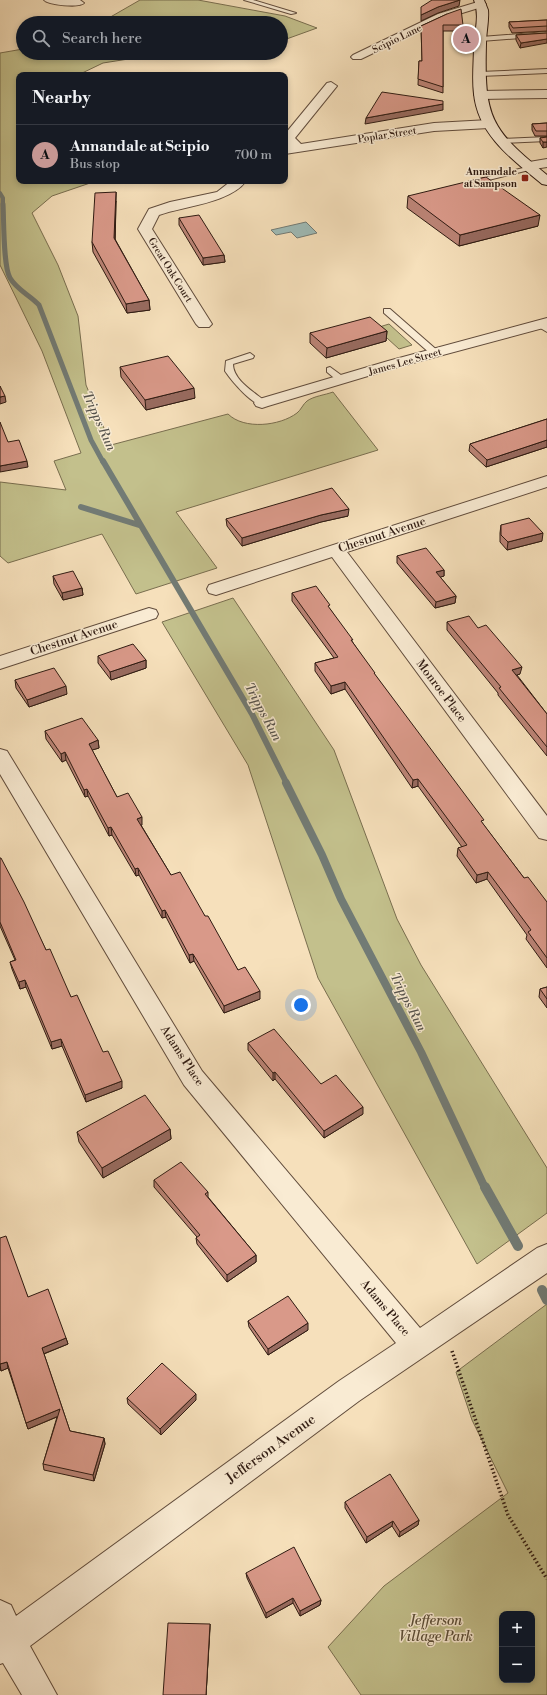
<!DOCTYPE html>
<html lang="en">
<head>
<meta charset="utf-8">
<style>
  body { margin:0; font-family:"Libre Bodoni",serif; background:#242831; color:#f1f3f6 }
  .controls { position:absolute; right:12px; bottom:12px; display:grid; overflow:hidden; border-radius:8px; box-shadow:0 2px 6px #0003 }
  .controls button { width:36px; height:36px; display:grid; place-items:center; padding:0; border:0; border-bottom:1px solid #363941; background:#171b24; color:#f1f3f6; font:20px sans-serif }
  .you { position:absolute; left:301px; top:1005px; width:14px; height:14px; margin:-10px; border:3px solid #fff; border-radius:50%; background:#1a73e8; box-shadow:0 0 0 6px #1a73e833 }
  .badge { display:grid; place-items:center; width:26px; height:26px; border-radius:50%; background:#c59692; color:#111; font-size:13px; font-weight:700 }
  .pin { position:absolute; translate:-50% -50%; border:2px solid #fff; box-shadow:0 1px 4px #0006 }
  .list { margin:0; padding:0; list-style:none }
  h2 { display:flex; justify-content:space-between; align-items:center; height:52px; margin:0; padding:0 16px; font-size:17px }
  h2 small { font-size:13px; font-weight:400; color:#9ea1a6 }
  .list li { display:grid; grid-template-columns:26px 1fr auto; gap:12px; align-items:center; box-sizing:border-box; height:60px; padding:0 16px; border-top:1px solid #363941 }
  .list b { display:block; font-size:15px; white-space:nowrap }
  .list p { margin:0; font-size:13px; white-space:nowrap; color:#9ea1a6 }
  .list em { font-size:13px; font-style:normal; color:#9ea1a6 }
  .icon { flex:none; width:22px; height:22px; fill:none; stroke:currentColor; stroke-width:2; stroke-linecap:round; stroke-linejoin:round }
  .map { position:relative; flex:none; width:547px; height:1695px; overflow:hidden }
  .search { position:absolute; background:#171b24; box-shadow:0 2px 6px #0003; left:16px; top:16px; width:272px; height:44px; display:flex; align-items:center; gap:10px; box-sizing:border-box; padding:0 14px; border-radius:22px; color:#9ea1a6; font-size:15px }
  .panel { position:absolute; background:#171b24; box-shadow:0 2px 6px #0003; left:16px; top:72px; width:272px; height:112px; border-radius:8px }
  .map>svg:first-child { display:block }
  .green { fill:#c3c08c; stroke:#796e4f; fill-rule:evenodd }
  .water { fill:#9ebbb7; stroke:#727b75 }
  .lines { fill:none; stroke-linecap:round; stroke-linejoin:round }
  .stream-far4 { stroke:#727b75; stroke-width:4 }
  .stream-far3 { stroke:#727b75; stroke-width:5 }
  .stream-far2 { stroke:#727b75; stroke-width:6 }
  .stream-far1 { stroke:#727b75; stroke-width:8 }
  .stream { stroke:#727b75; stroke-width:10 }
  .service-casing { stroke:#614c3c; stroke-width:2 }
  .minor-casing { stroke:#614c3c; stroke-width:2 }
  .secondary-casing { stroke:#2f1b12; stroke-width:2 }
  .path { stroke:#2f1b12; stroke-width:3.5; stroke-dasharray:1.5 2.5; stroke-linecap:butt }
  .service { fill:#f9ebd3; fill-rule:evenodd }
  .minor { fill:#f9ebd3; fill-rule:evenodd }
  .secondary { fill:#f9ebd3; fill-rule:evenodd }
  .wall { fill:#bb8476; stroke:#2f1b12 }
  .shaded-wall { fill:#986b60; stroke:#2f1b12 }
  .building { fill:#d99989; stroke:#2f1b12 }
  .poi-dot { fill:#8f2418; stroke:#f9ebd3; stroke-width:1.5 }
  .labels { text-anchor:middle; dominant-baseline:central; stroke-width:3; stroke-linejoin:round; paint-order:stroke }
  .far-street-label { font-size:10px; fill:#2f1b12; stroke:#f9ebd3 }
  .far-poi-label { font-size:10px; font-weight:bold; fill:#2f1b12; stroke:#f9ebd3; text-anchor:end }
  .street-label { font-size:12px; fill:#2f1b12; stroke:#f9ebd3 }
  .water-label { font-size:13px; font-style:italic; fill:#56534c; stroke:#f9ebd3 }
  .near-street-label { font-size:14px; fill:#2f1b12; stroke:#f9ebd3 }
  .near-park-label { font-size:14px; font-style:italic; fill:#5b4d37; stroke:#f9ebd3 }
</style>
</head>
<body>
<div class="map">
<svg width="547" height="1695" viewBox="0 0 547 1695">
  <rect width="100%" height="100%" fill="#f6e0bb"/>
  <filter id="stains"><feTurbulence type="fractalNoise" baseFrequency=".005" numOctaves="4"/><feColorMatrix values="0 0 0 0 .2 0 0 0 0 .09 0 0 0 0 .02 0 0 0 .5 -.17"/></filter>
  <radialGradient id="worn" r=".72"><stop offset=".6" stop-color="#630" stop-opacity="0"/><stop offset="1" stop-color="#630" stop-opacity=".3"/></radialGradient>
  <path class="green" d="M140,0H198L285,16L317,28L281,41V23H100Z
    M23,49V53H250L239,57L160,54L103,63L78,75H19V181H96L52,196L32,213L58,265L78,316L86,385L111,445L228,414C244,430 280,426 297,413C301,410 303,404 307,401C314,396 325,395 333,392L378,450L176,512L217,568L136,594L102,534L8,563L0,556V482L66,490L54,461L81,453L42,351L0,265V53Z
    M389,324L412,345L399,349L376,328Z
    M233,598L334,750L397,919L421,965L547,1168V1213L477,1264L318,978L248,765L162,622Z
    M547,1304V1695H361L328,1647L384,1586L508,1493L472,1420L456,1372ZM502,1614H532V1680H502Z"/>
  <path class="water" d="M306,222L317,233L297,238L291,232L276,235L271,230Z"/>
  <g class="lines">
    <path class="stream-far4" d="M0,193L3,198V205"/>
    <path class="stream-far3" d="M3,204C4,220 3,266 10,278C17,290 30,295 39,305L91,440L103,462"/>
    <path class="stream-far2" d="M103,461L252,714L287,784
      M81,507L139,525"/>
    <path class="stream-far1" d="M286,783L322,855L341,899L421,1052L485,1188"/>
    <path class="stream" d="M485,1187L518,1246
      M542,1290L547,1300"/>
    <g class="service-casing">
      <path id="service" d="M244,0H253L296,13L291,14Z
        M547,32V36L481,41L478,39L481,37Z
        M547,69V73L480,76L477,74L480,72Z
        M547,137V141L501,143L498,141L501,139Z
        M531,166L535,168L533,169L472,184L468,182Z
        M384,309H390L438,351V355H432L384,313Z
        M537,322H543L547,326V332L537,326Z
        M250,353L254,356L253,358L233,364C233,380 254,392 265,401V405C254,408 231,380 225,371L226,361Z
        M330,367L345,378V382H339L327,372V368Z"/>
    </g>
    <g class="minor-casing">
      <path id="minor" d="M44,0H80L84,3C80,8 48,5 44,0Z
        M481,1L486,4L485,6L446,18L361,59H353L351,57L353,55L438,14Z
        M331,82L337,86L295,138L301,144L434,123L489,120L495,124L489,128L434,131L285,154V146H288L285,143V134L327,83Z
        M547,90V98L480,99L474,95L480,91Z
        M547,159V167L528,170L522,166L523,163Z
        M231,181H246C230,203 185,206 159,215L152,229L212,324L209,327H199L196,324L138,229L149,209L170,202L217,192Z
        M547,318V327L398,367L268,406L262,408L256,406L254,403L256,400L388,361Z
        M547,476V487L347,552L547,816V840L539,838L332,557L216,595L209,593L207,589L209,585Z
        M149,608L156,610L158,614L156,618L0,669V656Z
        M0,749L7,751L202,1071L420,1328L537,1248L547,1244V1273L359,1401L30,1646L57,1695H22L3,1663L0,1664V1600L11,1605L16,1616L339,1381L396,1343L184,1085L0,774Z"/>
    </g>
    <g class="secondary-casing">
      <path id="secondary" d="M474,0H484L488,10C489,21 486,32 486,44C484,117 490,129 547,175V185L542,184C513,160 478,135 474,94C472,78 474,61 474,45C475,30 480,15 474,0Z"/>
    </g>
    <path class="path" d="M452,1351L508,1515L547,1579"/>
    <use href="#service" class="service"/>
    <use href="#minor" class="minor"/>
    <use href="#secondary" class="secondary"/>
  </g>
  <path class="wall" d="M447,14L463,25V31H443V93L418,85L419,61H422L421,26Z
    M547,20V31L512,33L509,27V22Z
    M547,33L520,48L516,40V35Z
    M547,123V136H535L532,130V124Z
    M547,137L543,148L540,143V138Z
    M408,196L538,226L459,246L407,208Z
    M116,201L115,239L149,300L150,310L127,313L93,252L92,242Z
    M179,218L224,255L225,262L203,265L179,225Z
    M387,331L386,341L326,358L310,343V333Z
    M120,367L195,398L146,410L121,377Z
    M547,419V447L486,467L469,451L470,444Z
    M348,516L321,522L242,546L227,526L226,519Z
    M501,525L542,541L507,550L500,542V533Z
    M397,556L444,570V576L440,577L456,596L455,603L435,608L397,563Z
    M53,576L82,588L83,595L63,600L54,584Z
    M292,593L330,609L375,675L483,824L524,878L547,902V968L526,939L527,935L487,879L476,883L457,856L458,848L462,847L418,786L412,788L345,689L331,694L315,671V663L334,658L292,601Z
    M447,622L478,628L520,674L517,675L547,714V756L498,695V693L447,630Z
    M98,656L146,660V668L111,680L98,663Z
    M15,680L67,694L29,707L16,688Z
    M45,731L98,740L99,748L92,750L117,797L142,825H141L171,875L205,916L238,970L260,999L224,1013L194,961L190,963L166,917L162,918L139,875L136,876L112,835L109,836L88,796L85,797L66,760L62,762L46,739Z
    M0,858L46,950L71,997L122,1088L86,1102L62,1046L52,1049L26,987L20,989L12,969L10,962L15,960L0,926Z
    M547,987V1008L539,997L540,989Z
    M248,1043L321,1084L363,1114L324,1138L275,1079L273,1081L248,1050Z
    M170,1129L171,1139L103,1178L79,1142L77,1132Z
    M154,1180L208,1192V1197L256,1255V1262L227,1282L197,1244L196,1238L197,1237L154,1187Z
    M0,1238L28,1297L66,1338L68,1344L44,1354L70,1431L104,1438L105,1444L94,1481L44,1470L43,1464L57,1417L28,1429L8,1368L1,1371L0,1367Z
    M248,1321L308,1330L268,1355L249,1327Z
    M127,1398L196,1400L161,1435L128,1404Z
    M345,1502L419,1520L418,1525L399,1537L392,1526L366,1543L345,1508Z
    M246,1573L321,1600L320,1605L300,1616L293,1603L266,1618L247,1578Z"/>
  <path class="shaded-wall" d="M460,0L459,6L438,13L421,21V15L438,7Z
    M547,39V43L520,48L521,43Z
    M443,104V110L365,124L366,118Z
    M543,142H547V147L543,148Z
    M116,192V201L115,247L114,238Z
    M540,215L538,226L459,246L460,235Z
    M224,255L225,262L203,265V258Z
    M149,300L150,310L127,313L126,304Z
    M387,331L386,341L326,358L327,348Z
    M194,388L195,398L146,410L145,400Z
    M5,396L6,402L0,404V397Z
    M547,440V447L486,467L487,460Z
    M27,461L28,467L0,472V466Z
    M349,509L348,516L321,522L242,546V538L321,515Z
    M543,533L542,541L507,550L508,542Z
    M444,570V576L435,579L436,572Z
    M82,588L83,595L63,600L62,593Z
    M456,596L455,603L435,608L436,602Z
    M146,660V668L111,680L110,672Z
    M522,667L520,674L511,677L512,670Z
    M345,682V689L331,694V686Z
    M66,686L67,694L29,707L27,700Z
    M98,740L99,748L89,751V744Z
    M65,752L66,760L62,762L61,754Z
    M418,779V786L412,788L413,780Z
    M87,789L88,796L85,797L84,790Z
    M142,817V825L138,826L137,819Z
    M111,827L112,835L109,836L108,828Z
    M138,868L139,875L136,876L135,869Z
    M488,872L487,879L476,883L477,875Z
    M165,910L166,917L162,918V911Z
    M193,954L194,961L190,963L189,955Z
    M25,980L26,987L20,989L19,982Z
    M260,991V999L224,1013V1006Z
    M61,1039L62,1046L52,1049L51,1042Z
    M275,1072V1079L273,1081V1073Z
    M122,1081V1088L86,1102L85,1095Z
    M363,1107V1114L324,1138V1131Z
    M170,1129L171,1139L103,1178L102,1168Z
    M256,1255V1262L227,1282V1275Z
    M308,1323V1330L268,1355V1349Z
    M66,1338L68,1344L43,1354L42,1348Z
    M7,1362L8,1368L1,1371L0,1364Z
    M196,1394V1400L161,1435L160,1429Z
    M60,1409L61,1415L28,1429L26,1423Z
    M104,1438L105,1444L94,1481L93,1475Z
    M419,1520L418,1525L399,1537L400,1532Z
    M393,1521L392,1526L366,1543L367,1537Z
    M293,1598V1603L266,1618V1613Z
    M321,1600L320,1605L300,1616V1611Z
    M210,1624V1629L206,1695Z"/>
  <path class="building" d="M432,0H460L438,7L421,15V7Z
    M461,9L463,25H443V87L418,79L419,61H422L421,26L447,14Z
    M547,20V26L513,28L509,22Z
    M547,33V39L521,43L516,35Z
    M382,92L443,101V104L366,118Z
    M547,123V131H536L532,124Z
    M547,137V142H543L540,138Z
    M486,177L540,215L460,235L408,196Z
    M116,192L114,238L149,300L126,304L92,242L95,193Z
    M199,215L224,255L203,258L179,218Z
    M370,317L387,331L327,348L310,333Z
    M168,356L194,388L145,400L120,367Z
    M0,386L5,396L0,397Z
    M547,419V440L487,460L470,444Z
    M0,422L8,442L19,440L27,461L0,466Z
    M332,488L349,509L321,515L242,538L226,519Z
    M529,518L543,533L508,542L501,535V525Z
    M426,548L444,570L436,572L456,596L436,602L397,556Z
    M73,571L82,588L62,593L53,576Z
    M316,586L330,605L328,606L353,640H351L375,673H374L484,820L481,821L524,878L528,877L547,902V958L528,932L531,930L488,872L477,875L458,848L467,845L418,779L413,780L345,682L331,686L315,663L338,657L292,593Z
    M469,616L478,628L486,625L522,667L512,670L547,714V747L499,688L501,687L447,622Z
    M133,644L146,660L110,672L98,656Z
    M54,668L66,686L27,700L15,680Z
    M82,718L98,740L89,744L117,797L128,793L142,817L137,819L171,875L180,872L205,916H208L238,970L245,967L260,991L224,1006L193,954L189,955L165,910L162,911L138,868L135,869L111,827L108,828L87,789L84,790L65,752L61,754L45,731Z
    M0,858H1L24,902L46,950L50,949L71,997L77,995L103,1052L108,1051L122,1081L85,1095L61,1039L51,1042L25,980L19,982L10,962L16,960L0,922Z
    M547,987V999L540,989Z
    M274,1029L321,1084L336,1075L363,1107L324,1131L275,1072L273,1073L248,1043Z
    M145,1095L170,1129L102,1168L77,1132Z
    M181,1162L208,1192L205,1194L256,1255L227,1275L196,1238L200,1235L154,1180Z
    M6,1236L28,1297L48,1289L66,1338L42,1348L70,1431L104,1438L93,1475L43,1464L60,1409L26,1423L7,1362L0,1364V1238Z
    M288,1296L308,1323L268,1349L248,1321Z
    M162,1363L196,1394L160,1429L127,1398Z
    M390,1474L419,1520L400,1532L393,1521L367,1537L345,1502Z
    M294,1547L321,1600L300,1611L293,1598L266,1613L246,1573Z
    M168,1623L210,1624L206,1695H163Z"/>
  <rect class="poi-dot" x="521" y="174" width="8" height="8" rx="2"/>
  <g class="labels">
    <g class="far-street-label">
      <text transform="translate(397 39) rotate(-26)">Scipio Lane</text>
      <text transform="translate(387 135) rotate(-9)">Poplar Street</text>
      <text transform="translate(170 270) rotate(58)">Great Oak Court</text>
      <text transform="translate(405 362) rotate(-16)">James Lee Street</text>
    </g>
    <g class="far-poi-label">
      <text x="517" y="172">Annandale<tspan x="517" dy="12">at Sampson</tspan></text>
    </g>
    <g class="street-label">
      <text transform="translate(382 535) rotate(-18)">Chestnut Avenue</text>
      <text transform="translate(74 638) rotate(-18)">Chestnut Avenue</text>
      <text transform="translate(441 691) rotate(53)">Monroe Place</text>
      <text transform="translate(182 1056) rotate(57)">Adams Place</text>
      <text transform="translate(385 1308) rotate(50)">Adams Place</text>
    </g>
    <g class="water-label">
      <text transform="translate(99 421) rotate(66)">Tripps Run</text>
      <text transform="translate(263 712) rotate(62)">Tripps Run</text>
      <text transform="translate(408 1002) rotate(63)">Tripps Run</text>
    </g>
    <g class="near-street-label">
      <text transform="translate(271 1449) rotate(-36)">Jefferson Avenue</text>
    </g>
    <g class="near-park-label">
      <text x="436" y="1621">Jefferson<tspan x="436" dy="16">Village Park</tspan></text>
    </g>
  </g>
  <rect width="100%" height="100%" filter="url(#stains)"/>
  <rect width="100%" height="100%" fill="url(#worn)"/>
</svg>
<div class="controls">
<button>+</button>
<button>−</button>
</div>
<div class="you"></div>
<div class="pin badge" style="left:466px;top:39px">A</div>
<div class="search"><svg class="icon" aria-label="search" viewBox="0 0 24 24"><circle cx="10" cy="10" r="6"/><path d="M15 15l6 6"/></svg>Search here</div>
<section class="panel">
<h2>Nearby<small></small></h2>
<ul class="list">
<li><span class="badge">A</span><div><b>Annandale at Scipio</b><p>Bus stop</p></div><em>700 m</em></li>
</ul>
</section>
</div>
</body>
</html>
